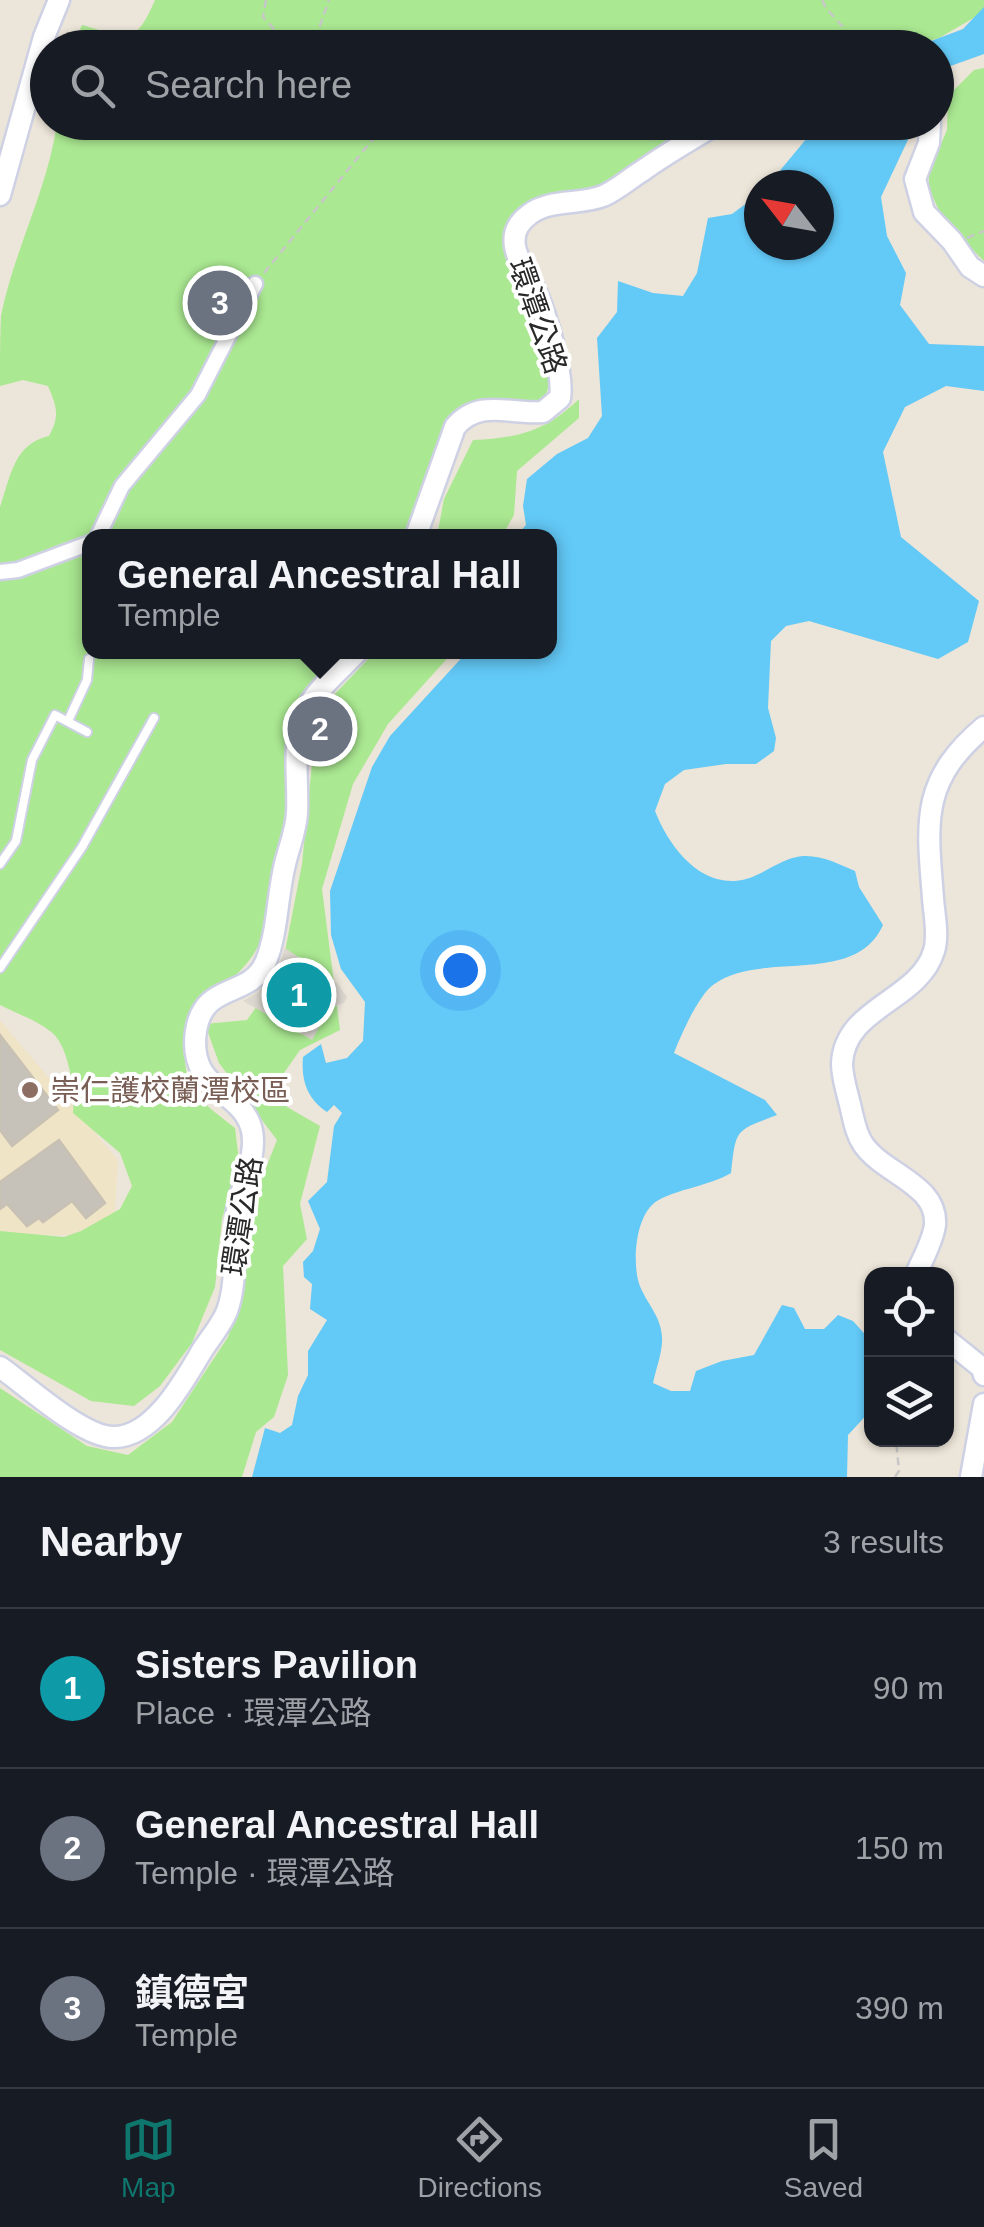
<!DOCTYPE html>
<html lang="en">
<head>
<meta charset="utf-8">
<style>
  body { margin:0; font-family:Arial,"Noto Sans TC",sans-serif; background:#242831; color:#f1f3f6 }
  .controls { position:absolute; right:30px; bottom:30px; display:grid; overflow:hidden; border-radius:20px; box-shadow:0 2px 8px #0004 }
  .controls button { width:90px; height:90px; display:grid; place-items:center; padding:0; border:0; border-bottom:2px solid #363941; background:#171b24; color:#f1f3f6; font:50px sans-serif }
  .compass { position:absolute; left:744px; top:170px; width:90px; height:90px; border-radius:50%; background:#171b24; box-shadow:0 2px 8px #0004; rotate:301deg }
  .you { position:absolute; left:460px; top:970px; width:35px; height:35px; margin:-25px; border:8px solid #fff; border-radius:50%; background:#1a73e8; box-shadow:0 0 0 15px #1a73e833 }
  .badge { display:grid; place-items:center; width:65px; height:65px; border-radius:50%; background:#0f766e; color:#fff; font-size:32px; font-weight:700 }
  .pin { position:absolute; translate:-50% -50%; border:5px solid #fff; box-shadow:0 2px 10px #0006 }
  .popup { position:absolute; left:82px; top:529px; width:475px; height:130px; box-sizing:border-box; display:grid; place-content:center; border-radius:20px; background:#171b24; filter:drop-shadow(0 2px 8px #0005); font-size:32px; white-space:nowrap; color:#9ea1a6 }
  .popup b { font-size:38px; color:#f1f3f6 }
  .popup::after { content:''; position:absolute; left:50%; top:100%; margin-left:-20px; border:20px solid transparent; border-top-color:#171b24 }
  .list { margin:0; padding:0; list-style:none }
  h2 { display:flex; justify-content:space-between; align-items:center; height:130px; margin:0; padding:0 40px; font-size:42px }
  h2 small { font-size:32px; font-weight:400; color:#9ea1a6 }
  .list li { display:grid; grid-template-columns:65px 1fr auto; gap:30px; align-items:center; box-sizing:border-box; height:160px; padding:0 40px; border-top:2px solid #363941 }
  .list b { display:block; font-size:38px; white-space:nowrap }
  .list p { margin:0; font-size:32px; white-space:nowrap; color:#9ea1a6 }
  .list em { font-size:32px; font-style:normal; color:#9ea1a6 }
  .icon { flex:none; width:55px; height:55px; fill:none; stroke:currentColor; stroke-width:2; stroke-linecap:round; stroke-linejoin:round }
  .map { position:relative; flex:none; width:984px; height:1477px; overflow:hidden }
  .search { position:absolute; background:#171b24; box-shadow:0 2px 8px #0004; left:30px; right:30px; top:30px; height:110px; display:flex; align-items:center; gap:25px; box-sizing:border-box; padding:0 35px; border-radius:55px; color:#9ea1a6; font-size:38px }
  .sheet { height:610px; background:#171b24 }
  nav { display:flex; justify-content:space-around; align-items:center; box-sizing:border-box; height:140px; border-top:2px solid #363941; background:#171b24; font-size:28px; color:#9ea1a6 }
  nav a { display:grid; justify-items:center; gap:5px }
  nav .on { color:#0f766e }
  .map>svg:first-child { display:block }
  .education { fill:#f0e4c7 }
  .green { fill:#aae891 }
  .plaza { fill:#dcd8d0 }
  .water { fill:#63c9f7 }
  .building { fill:#c7c2b9; stroke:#c8c1b3; stroke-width:2.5 }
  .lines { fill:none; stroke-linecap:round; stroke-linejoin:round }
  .lane-casing { stroke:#ced1e3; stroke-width:12 }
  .street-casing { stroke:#ced1e3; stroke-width:19 }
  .secondary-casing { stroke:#ced1e3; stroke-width:25 }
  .path { stroke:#c7c7c7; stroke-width:2.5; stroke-dasharray:8 5; stroke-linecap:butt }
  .lane { stroke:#fff; stroke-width:8 }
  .street { stroke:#fff; stroke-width:14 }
  .secondary { stroke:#fff; stroke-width:20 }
  .education-dot { fill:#8d6e63; stroke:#fff; stroke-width:4 }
  .labels { text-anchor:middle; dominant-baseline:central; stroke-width:8; stroke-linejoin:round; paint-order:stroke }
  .street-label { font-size:30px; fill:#292929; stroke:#fff }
  .education-label { font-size:30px; fill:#785e54; stroke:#fff; text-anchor:start }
</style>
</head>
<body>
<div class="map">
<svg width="984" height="1477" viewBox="0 0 984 1477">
  <rect width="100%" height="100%" fill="#ece5d9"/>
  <path class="education" d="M0,1020L118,1160L115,1211L80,1235H0Z"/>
  <path class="green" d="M155,0H984V12L939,38L914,45L846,35L821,44L771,41L752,48H72L82,25C127,37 134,49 155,0Z
    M984,68V261L944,221L929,189V171L947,130L948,96L974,70Z
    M57,123H700L604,190L531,219L519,242V277L527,313L551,359L552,376L545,397L534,410L504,412L443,434L406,536H90V652H355C330,677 301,700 289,733C279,760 292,796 290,824C288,846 269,923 260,942C238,993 184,991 185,1057C185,1094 209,1107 235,1128L239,1161L222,1219L215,1287L192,1343L160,1386L134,1406L91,1401L0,1350V1231L64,1237L81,1231L120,1209L132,1186L120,1153L73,1113C75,1092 69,1044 50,1031C36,1020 16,1013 0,1005V507C11,475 14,444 49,436C60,416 57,407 48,386L23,380L0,386C0,364 0,338 1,316C14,250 48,189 57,123Z
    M579,399V418L517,471L514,515L502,536H437L444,499L473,440C519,438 546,431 579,399Z
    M375,652H453L388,724L353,784L322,889L340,1030L300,1050L279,1080L287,1107L320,1126L300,1204L307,1239L283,1266L288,1375L274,1417L256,1432L242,1477H0V1388L87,1446L128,1455L172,1422L228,1337L241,1295L252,1203L277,1140L219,1063L205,1024L247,1020L281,972L302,864L312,764L340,723L333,696Z"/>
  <path class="plaza" d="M285,948L337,983L347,997L344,1003L330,1008L312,1040L243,1001L258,992L277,971Z"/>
  <path class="water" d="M984,7V54L945,68L937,75L936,48L915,47L963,29Z
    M811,123L912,122L914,127L881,197L887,236L906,273L900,305L929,344L984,346V391L946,386L905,407L883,452L901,537L979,601L968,642L938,659L809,621L786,626L771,641L768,708L776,738L774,751L756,764H726L684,770L665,784L655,811C669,847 702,891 746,879C765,874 783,857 803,856C822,855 839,864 855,871L859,887L883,925C855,988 759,949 713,985C698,996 681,1035 674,1053L765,1100L777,1115C735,1131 736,1128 731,1173C711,1186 665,1191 652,1205C636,1221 633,1258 638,1280C643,1300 661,1314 662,1337C663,1351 656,1369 653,1383L671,1391H690L696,1371L722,1361L754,1355L782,1305L794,1308L805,1329H824L838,1315L853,1321L871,1341L872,1409L848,1435L847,1477H252L265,1428L280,1433L292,1425L298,1396L308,1375V1351L327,1320L310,1309L312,1284L304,1277L303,1262L313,1251L320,1229L308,1201L327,1182L334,1126L342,1113L334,1105L327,1112C307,1099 301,1080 303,1057L321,1044L326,1063L347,1058L363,1041L365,1002L341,969L331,935L330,891L372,767L390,736L467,652H550V536H516L526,525L523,506L527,479L557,454L588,438L602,416L597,338L617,312L618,281L653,293L683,296L697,273L708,218L732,214L759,194V245H819V185H768L807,138Z"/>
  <path class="building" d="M219,278L240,291L221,328L197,313Z
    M0,1035L58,1110L12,1146L0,1130Z
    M59,1140L105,1203L86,1218L72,1201L43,1222L39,1218L27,1226L7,1204L0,1209V1182Z"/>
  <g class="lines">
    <g class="lane-casing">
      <path id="lane" d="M68,721L87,680L89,659
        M0,864L16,841L32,760L55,715L87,732
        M0,968L82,847L154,718"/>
    </g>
    <g class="street-casing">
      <path id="street" d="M98,536L122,486L198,395L255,284
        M0,572L18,570L90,543"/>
    </g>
    <g class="secondary-casing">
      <path id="secondary" d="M763,48L775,44L825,48
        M930,122L929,143L915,179L924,212L952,241L970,267L984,276
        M0,195L44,37L59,0
        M416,536L455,427C479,398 511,415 543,412L560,398C564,374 547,318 537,294C525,268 497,237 530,214C550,199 580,205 603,196C617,190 629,179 642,171C663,156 685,143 707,130L710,122
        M916,1274C922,1260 933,1241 935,1225C938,1184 883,1174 863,1144C856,1134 854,1121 851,1109C848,1095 842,1078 842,1064C844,1007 919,1001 934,951C939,935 934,914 933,898C927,822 920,781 984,727
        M946,1339L982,1368L984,1375
        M0,1367C26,1385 84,1439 115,1437C155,1436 185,1379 203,1349C211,1337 222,1324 227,1311C239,1278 231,1239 238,1205C243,1182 257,1155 252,1131C244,1090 187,1092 196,1031C204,980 250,1000 266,961C278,931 277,896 285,864C289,847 296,831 297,813C299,778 290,740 307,708C318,688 341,669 357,652
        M971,1477L984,1404"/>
    </g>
    <path class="path" d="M266,0L263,17L283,39L316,37L329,0
      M822,0L826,8L850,35V48
      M473,48H478
      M611,122L633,134L659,141
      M967,238L984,231
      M264,273L386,123
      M895,1477L899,1471L896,1440"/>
    <use href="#lane" class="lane"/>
    <use href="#street" class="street"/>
    <use href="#secondary" class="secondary"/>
  </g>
  <circle class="education-dot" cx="30" cy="1090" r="10"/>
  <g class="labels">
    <g class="street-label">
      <text transform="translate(538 316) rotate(71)">環潭公路</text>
      <text transform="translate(242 1216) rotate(-81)">環潭公路</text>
    </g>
    <g class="education-label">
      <text x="50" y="1090">崇仁護校蘭潭校區</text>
    </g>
  </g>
</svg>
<div class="controls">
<button><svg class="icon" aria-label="locate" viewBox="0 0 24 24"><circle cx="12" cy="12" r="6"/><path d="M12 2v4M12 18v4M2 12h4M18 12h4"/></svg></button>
<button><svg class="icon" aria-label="layers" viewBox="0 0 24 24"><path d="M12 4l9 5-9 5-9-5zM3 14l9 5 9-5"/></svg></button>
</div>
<svg class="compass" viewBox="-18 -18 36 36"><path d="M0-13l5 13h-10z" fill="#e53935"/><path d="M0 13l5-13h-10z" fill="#9ea1a6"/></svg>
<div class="you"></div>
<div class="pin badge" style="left:299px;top:995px;background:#0f9aa8">1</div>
<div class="pin badge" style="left:320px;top:729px;background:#6b7280">2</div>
<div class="popup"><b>General Ancestral Hall</b>Temple</div>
<div class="pin badge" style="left:220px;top:303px;background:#6b7280">3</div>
<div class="search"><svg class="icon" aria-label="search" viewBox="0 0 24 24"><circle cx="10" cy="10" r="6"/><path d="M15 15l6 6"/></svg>Search here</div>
</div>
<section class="sheet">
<h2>Nearby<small>3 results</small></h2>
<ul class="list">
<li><span class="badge" style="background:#0f9aa8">1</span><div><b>Sisters Pavilion</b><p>Place · 環潭公路</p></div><em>90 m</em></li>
<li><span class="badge" style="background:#6b7280">2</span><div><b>General Ancestral Hall</b><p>Temple · 環潭公路</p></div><em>150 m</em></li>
<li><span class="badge" style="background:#6b7280">3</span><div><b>鎮德宮</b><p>Temple</p></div><em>390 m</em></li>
</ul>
</section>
<nav>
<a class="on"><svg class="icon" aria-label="map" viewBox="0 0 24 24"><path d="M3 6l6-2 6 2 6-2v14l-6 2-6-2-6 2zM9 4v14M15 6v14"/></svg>Map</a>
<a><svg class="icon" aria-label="directions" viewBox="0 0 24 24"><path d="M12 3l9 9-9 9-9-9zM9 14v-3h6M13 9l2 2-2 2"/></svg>Directions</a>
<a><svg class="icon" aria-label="saved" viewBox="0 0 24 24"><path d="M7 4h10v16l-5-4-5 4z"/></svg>Saved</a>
</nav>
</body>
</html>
